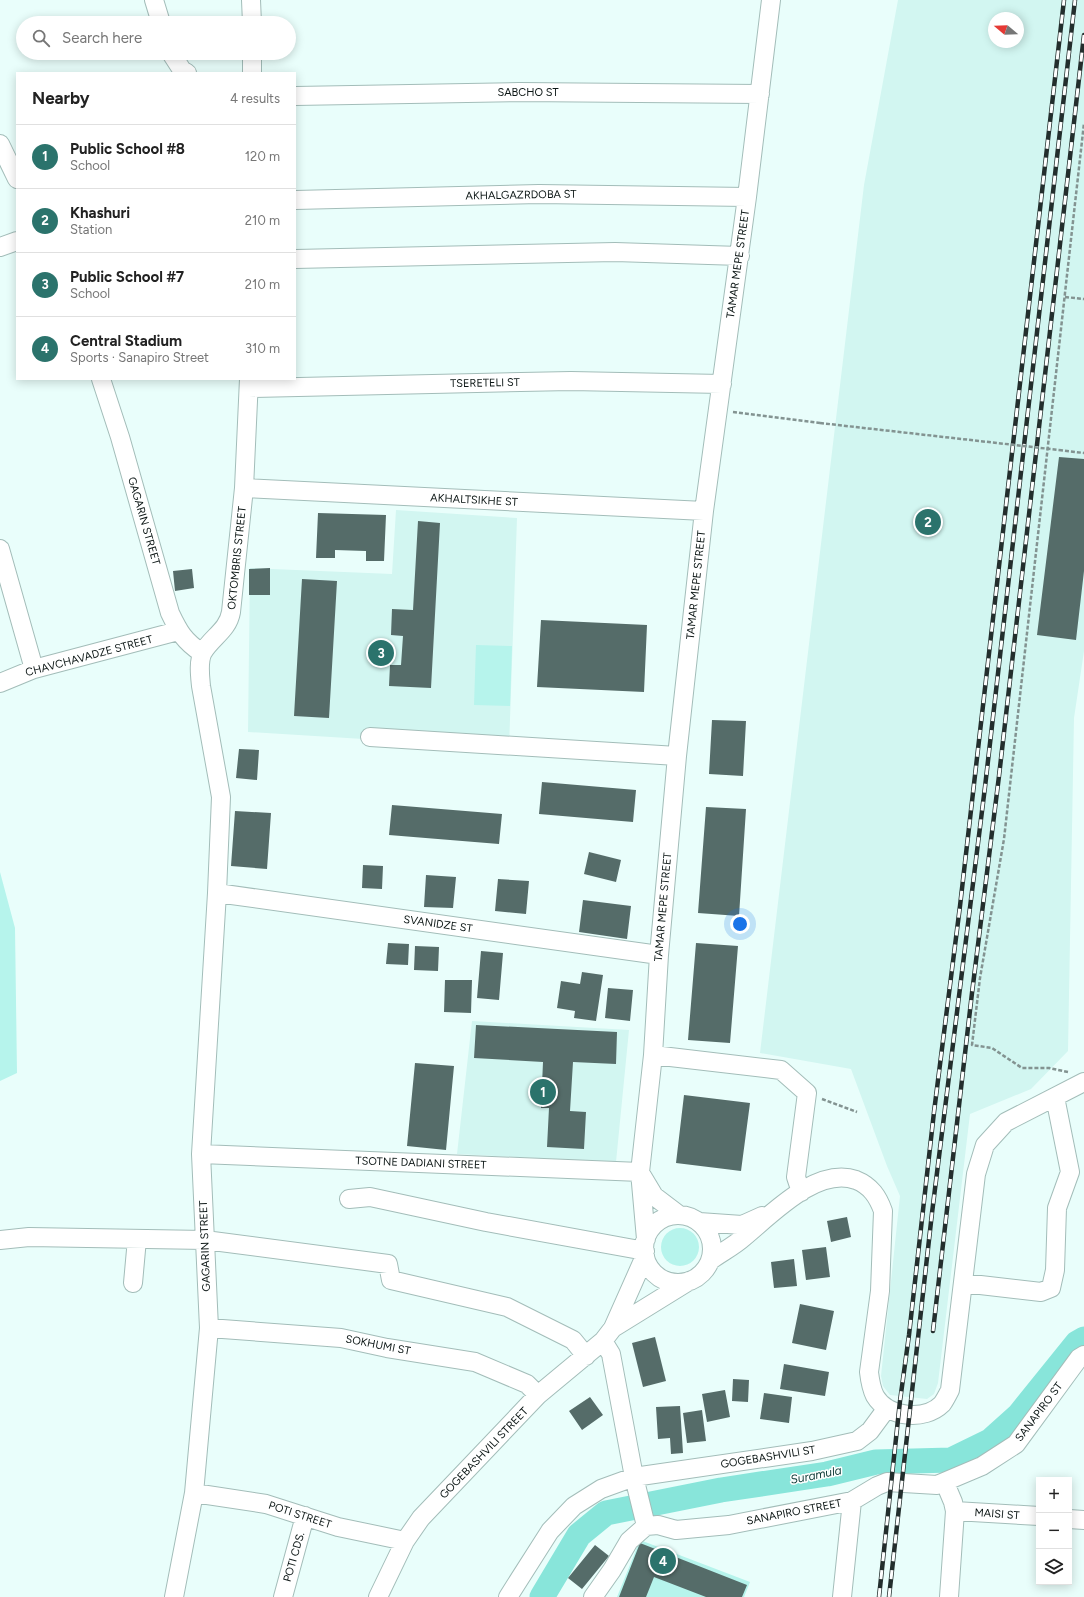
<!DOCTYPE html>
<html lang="en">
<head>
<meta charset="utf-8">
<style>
  body { margin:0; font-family:Figtree,sans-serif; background:#f6f6f6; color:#222 }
  .controls { position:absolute; right:12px; bottom:12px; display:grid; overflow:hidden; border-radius:0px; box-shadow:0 2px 10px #0003 }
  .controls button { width:36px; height:36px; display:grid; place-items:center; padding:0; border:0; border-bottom:1px solid #e0e0e0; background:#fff; color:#222; font:20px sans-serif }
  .compass { position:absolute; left:988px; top:12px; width:36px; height:36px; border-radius:50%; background:#fff; box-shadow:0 2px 10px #0003; rotate:289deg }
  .you { position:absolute; left:740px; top:924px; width:14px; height:14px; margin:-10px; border:3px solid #fff; border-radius:50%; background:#1a73e8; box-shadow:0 0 0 6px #1a73e833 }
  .badge { display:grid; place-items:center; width:26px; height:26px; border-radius:50%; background:#2b736c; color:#fff; font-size:13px; font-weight:700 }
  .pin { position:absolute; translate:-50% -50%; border:2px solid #fff; box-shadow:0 1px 4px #0006 }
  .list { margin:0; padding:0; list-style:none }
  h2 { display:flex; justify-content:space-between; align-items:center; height:52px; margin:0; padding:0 16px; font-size:17px }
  h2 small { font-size:13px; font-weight:400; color:#767676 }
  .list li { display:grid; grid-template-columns:26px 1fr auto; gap:12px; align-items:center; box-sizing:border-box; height:64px; padding:0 16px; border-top:1px solid #e0e0e0 }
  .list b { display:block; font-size:15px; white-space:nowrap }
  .list p { margin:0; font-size:13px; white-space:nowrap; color:#767676 }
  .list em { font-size:13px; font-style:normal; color:#767676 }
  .icon { flex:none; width:22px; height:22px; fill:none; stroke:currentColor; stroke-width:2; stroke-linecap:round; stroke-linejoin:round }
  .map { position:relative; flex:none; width:1084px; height:1597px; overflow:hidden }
  .search { position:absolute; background:#fff; box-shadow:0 2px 10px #0003; left:16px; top:16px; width:280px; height:44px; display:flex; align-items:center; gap:10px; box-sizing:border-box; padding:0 14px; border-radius:22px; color:#767676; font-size:15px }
  .panel { position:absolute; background:#fff; box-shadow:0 2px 10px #0003; left:16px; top:72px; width:280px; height:308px; border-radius:0px }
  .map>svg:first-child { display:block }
  .built { fill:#d2f6f1; fill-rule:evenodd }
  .green { fill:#b6f4ec }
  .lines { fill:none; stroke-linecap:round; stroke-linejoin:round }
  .river { stroke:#88e5da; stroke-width:25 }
  .building { fill:#556c69 }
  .minor-casing { stroke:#a3bdb9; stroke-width:20 }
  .path { stroke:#839391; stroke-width:2.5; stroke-dasharray:4 2; stroke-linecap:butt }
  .minor { stroke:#fff; stroke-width:18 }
  .rail-casing { stroke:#232e2d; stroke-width:4.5 }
  .rail { stroke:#fff; stroke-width:3; stroke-dasharray:9; stroke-linecap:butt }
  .path-bridge { stroke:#839391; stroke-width:2.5; stroke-dasharray:4 2; stroke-linecap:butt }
  .labels { text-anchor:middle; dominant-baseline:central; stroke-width:3; stroke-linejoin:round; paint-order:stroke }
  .street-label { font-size:11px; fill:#0c1615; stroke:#fff }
  .water-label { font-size:12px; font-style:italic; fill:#0a3733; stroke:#fff }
</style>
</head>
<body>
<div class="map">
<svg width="1084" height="1597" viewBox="0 0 1084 1597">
  <rect width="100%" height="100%" fill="#e9fefb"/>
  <path class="built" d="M898,0H1084V651L1074,718L1068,1051L1031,1089L970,1114L938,1383L934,1394L927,1399L890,1395L883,1386L881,1376L900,1196L887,1166L851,1069L760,1053L864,185ZM994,18H1018V42H994Z
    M396,510L517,518L509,748L248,732L250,568L392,574Z
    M472,1021L629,1030L616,1162L457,1154Z"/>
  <path class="green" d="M476,645L512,646L510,706L474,705Z
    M0,872L15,928L17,1073L0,1081Z
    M661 1247a19 19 0 1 1 38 0a19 19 0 1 1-38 0Z
    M640,1540L750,1582L744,1597H617Z"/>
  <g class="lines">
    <path class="river" d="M542,1597L579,1535L606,1513L721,1490L827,1474L876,1462L951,1460L990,1441L1019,1415L1077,1343L1084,1339"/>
  </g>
  <path class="building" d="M1059,457L1084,459V571L1076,640L1037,635Z
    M318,513L386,515L384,561H366V551L335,550V558H316Z
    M418,521L440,523L431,688L389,686L390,665H401L403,636L391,635L392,609L413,610Z
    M270,568V595H249V569Z
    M192,569L194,588L175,591L173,571Z
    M302,579L337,581L329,718L294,716Z
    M541,620L647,625L644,692L537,687Z
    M712,720L746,721L743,776L709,774Z
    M239,749L259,750L257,780L236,778Z
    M542,782L636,790L633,822L539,814Z
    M392,805L502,814L499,844L389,835Z
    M706,807L746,809L739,916L698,913Z
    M235,811L271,813L267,869L231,866Z
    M589,852L621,860L616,882L584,874Z
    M363,865L383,866L382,889L362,888Z
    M426,875L456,877L453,908L424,907Z
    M498,879L529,881L526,914L495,911Z
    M583,900L631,906L627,939L579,932Z
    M388,943L409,944L408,965L386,964Z
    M696,943L738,946L730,1043L688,1040Z
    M415,946L439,947L438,971L414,970Z
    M481,951L503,953L499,1000L477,998Z
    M582,972L603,975L596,1021L574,1018L575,1011L557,1008L561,981L580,984Z
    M445,980H472L471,1013L444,1012Z
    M608,988L633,990L630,1021L605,1018Z
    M476,1025L617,1032L616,1064L573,1062L570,1111L586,1112L584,1149L547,1147L549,1108H541L543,1062L474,1058Z
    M415,1063L454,1066L446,1150L407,1146Z
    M684,1095L750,1103L741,1171L676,1163Z
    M847,1217L851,1237L831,1242L827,1221Z
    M826,1247L830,1277L806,1280L802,1250Z
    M794,1259L797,1286L774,1288L771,1262Z
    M800,1304L834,1311L826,1350L792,1343Z
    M655,1337L666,1381L643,1387L632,1343Z
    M784,1364L829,1372L825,1396L780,1389Z
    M733,1379L749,1380L748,1402L732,1401Z
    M725,1390L730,1417L707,1422L702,1394Z
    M764,1393L792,1397L789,1423L760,1419Z
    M590,1397L603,1415L582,1430L569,1411Z
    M680,1406L683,1453L671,1454L670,1438L658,1439L656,1407Z
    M702,1410L706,1441L687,1443L683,1413Z
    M640,1543L747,1585L742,1597H706L654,1577L646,1597H619Z
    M595,1545L609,1556L582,1589L568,1578Z"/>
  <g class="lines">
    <g class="minor-casing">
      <path id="minor" d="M154,0L161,23
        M251,0L252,23
        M171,53L182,70L187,73
        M252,53V73
        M295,96L519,92L760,94
        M0,144L17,179
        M295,200L539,194L747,197
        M0,247L17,241
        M295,259L615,252L740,256
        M101,379L120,437L170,613C179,632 184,641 202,653
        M249,388L571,381L722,384
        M244,488L704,511
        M0,549L34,669
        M0,683L34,669L178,631
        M370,737L677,756
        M217,893L659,955
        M653,1055L781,1070L807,1093L796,1177L801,1192
        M201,1154L640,1172
        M642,1176L654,1196L679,1215
        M349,1199L370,1197L486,1222L645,1251
        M644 1249a34 34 0 1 1 68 0a34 34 0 1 1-68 0Z
        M699,1222L742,1225L762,1216
        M646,1239L640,1172L653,1055L659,955L677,756L704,511L747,197L771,0
        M0,1240L29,1237L205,1240L388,1264L391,1280L507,1307L573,1340L586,1356
        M711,1260C722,1252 734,1246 744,1237C772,1214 817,1166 856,1180C871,1186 878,1197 883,1211L880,1291L869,1372C870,1381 871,1388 875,1396C888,1418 925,1421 942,1404C945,1400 948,1394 950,1390L976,1174L985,1145L1006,1122L1084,1082
        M133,1283L137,1239
        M963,1283L1041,1292L1051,1288L1055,1270L1057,1208L1070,1172L1055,1097
        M209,1328L341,1338L387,1348L475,1362L527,1384L538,1395
        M613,1328L689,1281
        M603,1341L611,1354L634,1477L646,1526L658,1525L676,1530L729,1525L852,1501L877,1486L887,1482L937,1485L982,1466L1016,1444L1079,1358L1084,1355
        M945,1483L953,1502L955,1511L949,1597
        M194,1493L266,1504L338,1527L405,1541
        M955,1511L1039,1516
        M1069,1519L1084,1520
        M174,1597L194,1493L209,1328L201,1154L217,893L221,797L201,686C200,676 198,661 203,652C212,637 228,630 231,612L244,488L249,379
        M283,1597L305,1516
        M378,1597L405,1541L421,1518L538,1395L603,1341L613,1328L645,1256
        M508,1597L550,1531L574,1506L601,1489L634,1477L812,1451L857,1441L870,1431L887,1408
        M593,1597L612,1570L629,1541L646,1526
        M842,1597L852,1501"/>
    </g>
    <path class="path" d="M1065,297L1084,299
      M733,412L820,423
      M1059,450L1084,453
      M1068,1072L1049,1068H1022L992,1048L972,1045L980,978L1004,839L1084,123
      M822,1099L857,1112"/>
    <use href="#minor" class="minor"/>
    <g class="rail-casing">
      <path id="rail" d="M933,1331L972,993L999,776L1084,35
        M879,1597L900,1401L909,1335L934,1112L960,906L1064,0
        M889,1597L932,1213L985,787L1075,0"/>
    </g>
    <use href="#rail" class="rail"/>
    <path class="path-bridge" d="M820,423L1059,450"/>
  </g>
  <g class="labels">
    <g class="street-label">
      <text x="528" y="92">SABCHO ST</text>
      <text transform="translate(521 195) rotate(-1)">AKHALGAZRDOBA ST</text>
      <text transform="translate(738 264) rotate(-82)">TAMAR MEPE STREET</text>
      <text transform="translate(485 383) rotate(-1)">TSERETELI ST</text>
      <text transform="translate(474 500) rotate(3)">AKHALTSIKHE ST</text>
      <text transform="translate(144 521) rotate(74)">GAGARIN STREET</text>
      <text transform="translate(237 558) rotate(-84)">OKTOMBRIS STREET</text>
      <text transform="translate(696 585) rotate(-84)">TAMAR MEPE STREET</text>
      <text transform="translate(89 656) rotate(-15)">CHAVCHAVADZE STREET</text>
      <text transform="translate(663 907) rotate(-85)">TAMAR MEPE STREET</text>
      <text transform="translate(438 924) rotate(8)">SVANIDZE ST</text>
      <text transform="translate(421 1163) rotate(2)">TSOTNE DADIANI STREET</text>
      <text transform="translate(205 1246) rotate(-92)">GAGARIN STREET</text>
      <text transform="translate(378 1345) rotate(11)">SOKHUMI ST</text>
      <text transform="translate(1039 1412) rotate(-53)">SANAPIRO ST</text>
      <text transform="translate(484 1453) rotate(-46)">GOGEBASHVILI STREET</text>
      <text transform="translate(768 1457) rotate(-9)">GOGEBASHVILI ST</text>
      <text transform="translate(794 1512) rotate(-11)">SANAPIRO STREET</text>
      <text transform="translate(997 1514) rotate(4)">MAISI ST</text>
      <text transform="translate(300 1515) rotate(18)">POTI STREET</text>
      <text transform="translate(294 1557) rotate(-74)">POTI CDS.</text>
    </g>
    <g class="water-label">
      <text transform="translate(816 1475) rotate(-11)">Suramula</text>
    </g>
  </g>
</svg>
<div class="controls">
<button>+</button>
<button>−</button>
<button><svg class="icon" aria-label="layers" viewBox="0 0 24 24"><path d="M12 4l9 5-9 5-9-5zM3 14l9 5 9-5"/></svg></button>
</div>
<svg class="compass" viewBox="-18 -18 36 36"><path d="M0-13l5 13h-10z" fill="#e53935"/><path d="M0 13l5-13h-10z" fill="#767676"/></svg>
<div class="you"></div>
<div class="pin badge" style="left:543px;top:1092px">1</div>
<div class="pin badge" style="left:928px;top:522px">2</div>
<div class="pin badge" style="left:381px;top:653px">3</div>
<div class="pin badge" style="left:663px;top:1561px">4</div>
<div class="search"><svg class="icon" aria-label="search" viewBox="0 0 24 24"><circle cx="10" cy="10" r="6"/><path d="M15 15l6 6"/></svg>Search here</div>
<section class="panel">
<h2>Nearby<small>4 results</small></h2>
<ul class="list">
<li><span class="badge">1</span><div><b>Public School #8</b><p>School</p></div><em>120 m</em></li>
<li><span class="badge">2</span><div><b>Khashuri</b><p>Station</p></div><em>210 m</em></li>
<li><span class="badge">3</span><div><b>Public School #7</b><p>School</p></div><em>210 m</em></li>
<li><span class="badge">4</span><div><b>Central Stadium</b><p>Sports · Sanapiro Street</p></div><em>310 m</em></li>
</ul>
</section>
</div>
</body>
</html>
